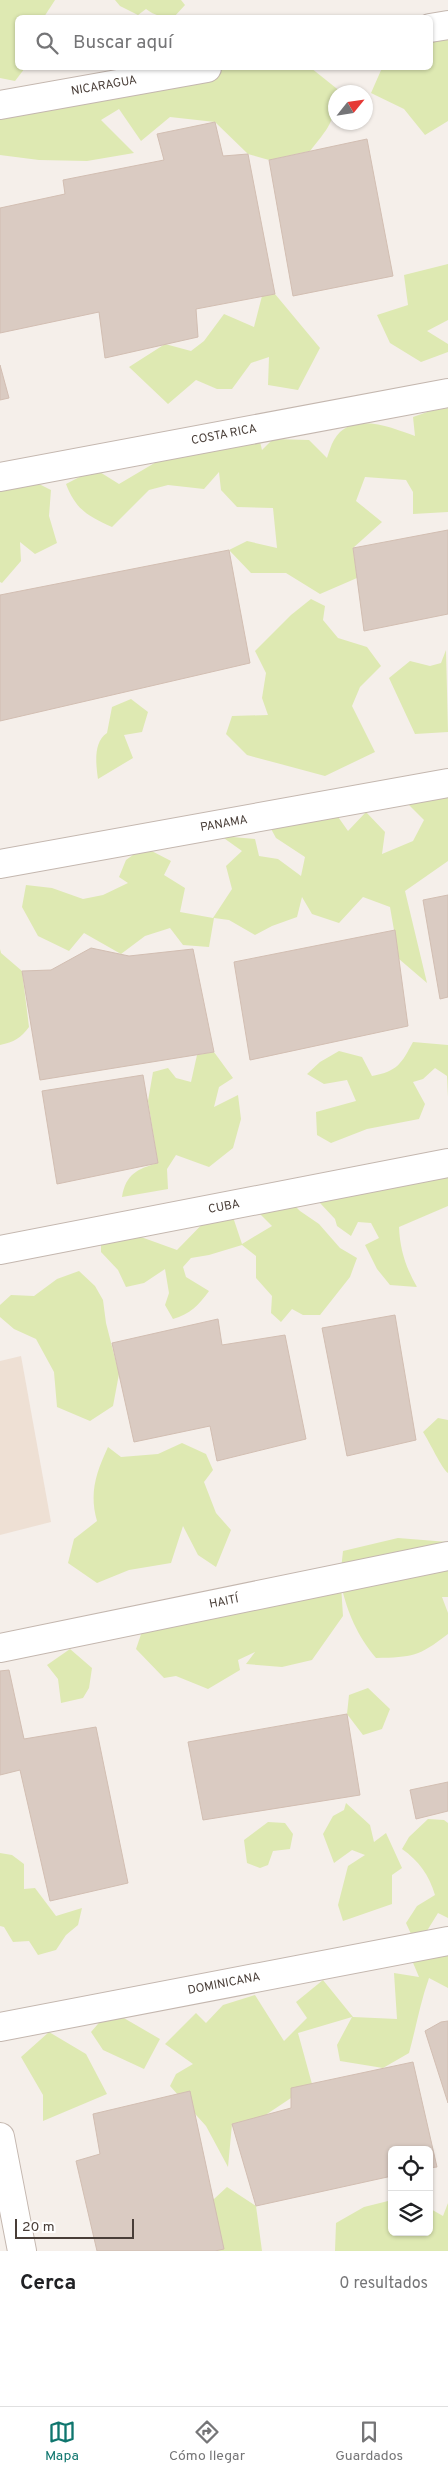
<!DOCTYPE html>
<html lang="es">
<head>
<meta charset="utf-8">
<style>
  body { margin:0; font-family:Overpass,sans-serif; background:#f2f2f2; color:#202124 }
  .controls { position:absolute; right:15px; bottom:15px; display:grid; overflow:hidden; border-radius:8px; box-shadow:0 1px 4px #0004 }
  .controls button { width:45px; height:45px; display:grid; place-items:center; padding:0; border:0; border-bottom:1px solid #e0e0e0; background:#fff; color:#202124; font:25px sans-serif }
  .compass { position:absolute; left:328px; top:85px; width:45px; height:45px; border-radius:50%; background:#fff; box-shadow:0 1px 4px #0004; rotate:60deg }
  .scale { position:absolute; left:15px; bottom:12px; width:119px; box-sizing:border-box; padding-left:5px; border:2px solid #493e38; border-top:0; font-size:14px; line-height:18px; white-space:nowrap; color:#493e38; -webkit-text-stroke:4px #fff; paint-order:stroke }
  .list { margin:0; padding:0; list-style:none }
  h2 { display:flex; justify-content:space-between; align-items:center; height:65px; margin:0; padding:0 20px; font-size:21px }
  h2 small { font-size:16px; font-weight:400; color:#757577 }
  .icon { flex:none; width:28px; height:28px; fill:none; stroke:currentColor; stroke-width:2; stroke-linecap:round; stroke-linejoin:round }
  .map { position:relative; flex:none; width:448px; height:2251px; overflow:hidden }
  .search { position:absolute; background:#fff; box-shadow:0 1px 4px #0004; left:15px; right:15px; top:15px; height:55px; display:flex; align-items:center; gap:12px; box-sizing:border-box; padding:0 18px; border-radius:8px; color:#757577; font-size:19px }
  .sheet { height:155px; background:#fff }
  nav { display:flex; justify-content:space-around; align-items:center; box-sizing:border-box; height:70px; border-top:1px solid #e0e0e0; background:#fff; font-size:14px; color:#757577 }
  nav a { display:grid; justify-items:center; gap:2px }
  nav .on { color:#0f766e }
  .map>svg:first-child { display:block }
  .education { fill:#eee0d4 }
  .green { fill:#dee9b2 }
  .building { fill:#dacbc2; stroke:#d2beb2 }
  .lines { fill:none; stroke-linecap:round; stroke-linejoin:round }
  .street-casing { stroke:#c4b7af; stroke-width:30 }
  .street { stroke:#fff; stroke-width:28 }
  .labels { text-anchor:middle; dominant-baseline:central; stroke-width:5; stroke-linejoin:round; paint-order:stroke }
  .street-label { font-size:12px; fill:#493e38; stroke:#fff }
</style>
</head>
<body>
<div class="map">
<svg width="448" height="2251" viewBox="0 0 448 2251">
  <rect width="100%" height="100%" fill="#f5efea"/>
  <path class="education" d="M21,1356L51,1522L0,1535V1361Z"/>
  <path class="green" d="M0,0H55L44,17L18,18V68H25L15,81L0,78Z
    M115,0H181L185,5L174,17C162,17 155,16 146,9L138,15L120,6Z
    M431,36L448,37V121L425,135L404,109L371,93L382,68H430Z
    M121,68H311L341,92H336C335,123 328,128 310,151L269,160L248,154L215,122L170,117L141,141L119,109L101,120L134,153L87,161L39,160L0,155V119L44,97L110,85Z
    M448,264V320L427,331L448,344V352L421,362L390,343L377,315L408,305L404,275Z
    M275,294L320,348L298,390L268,385L269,357L251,363L232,389H217L196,380L168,404L129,367L165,344L191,351L204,341L224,314L254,327L262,296Z
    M448,408V512L413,514V492L406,480L365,477L356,501L382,522L353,548L357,578L320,594L286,573H251L229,550L247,541L277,548L273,508L237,507L221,490L219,472L204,489L168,485L149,490L112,527C88,516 76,510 66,484L95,469L119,484L163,458L257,429L262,450L273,439L309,440L327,458C329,452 331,445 334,440C351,410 392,428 415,436L413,417L430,411Z
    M31,480L51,490L49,516L57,543L35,554L20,542L21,561L2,583L0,582V487Z
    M311,599L325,606L323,620L338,638L367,647L381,666L360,687L352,706L375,752L325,776L247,755L226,734L232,716L268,715L262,698L266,673L255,651L291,615Z
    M446,650L448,732L415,734L389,678L410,661L430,666L441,663Z
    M131,699L148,712L142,732L124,735L133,758L98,779C96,765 93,742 107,733L112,707Z
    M448,783V861L405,891L427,983L399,959L390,907L363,897L339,923L312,914L302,897L297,917L272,926L255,935L229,920L214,918L209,947L183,945L170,928L145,936L121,954L84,933L69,951L38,936L22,907L26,885L52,888L83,899L103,895L128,883L119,877L126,860L144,847L171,861L164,875L185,888L180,912L213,918L232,889L226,866L242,851L221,836L255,839L259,856L278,859L301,876L305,857L276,838L264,816L329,804L348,831L366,812L385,832L382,854L413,841L424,820L406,802Z
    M0,949L1,953L22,971L29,1027C21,1038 14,1042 0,1045Z
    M413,1042L448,1045V1097L447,1076L435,1068L423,1079L413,1082L425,1104L419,1119L367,1129L331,1143L317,1135L316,1112L356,1101L347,1080L324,1084L307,1074L320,1062L339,1051L362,1057L372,1076C398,1071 401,1064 413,1042Z
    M214,1052L233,1078L219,1087L214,1107L238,1095L241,1119L233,1148L209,1167L176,1155L167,1169L168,1189L122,1197C126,1174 137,1169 158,1163L148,1101L153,1072L168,1068L176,1078L191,1082L197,1055Z
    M408,1156L424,1171L448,1161V1206L399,1227C400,1250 406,1268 417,1287L390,1285L377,1269L365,1245L379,1238L371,1223L358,1222L351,1236L337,1226L335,1219L320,1203L315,1184H344L369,1163L387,1180Z
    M281,1192L300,1211L319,1224L340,1248L357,1258L350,1277L320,1315H303L292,1309L281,1322L271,1313L272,1296L256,1278V1256L242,1245L209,1255L191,1258L183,1267L186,1277L209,1291C199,1305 190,1314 173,1319L165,1305L169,1293L165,1269L144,1283L126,1287L118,1270L101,1252V1242L141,1237L177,1250L217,1209L232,1214L242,1244L272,1226L254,1208Z
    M79,1271L95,1286L103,1300L106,1323L119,1374L113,1406L90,1421L57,1407L54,1372L36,1339L14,1329L0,1317V1305L11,1295L34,1296L57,1279Z
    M438,1418L448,1420V1473C442,1469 429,1441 423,1432Z
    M182,1443L206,1454L213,1470L204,1482L216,1513L231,1530L216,1567L198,1555L183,1526L171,1563L129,1570L97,1583L68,1563L74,1539L97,1521C89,1493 96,1473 108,1447L121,1457L158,1454Z
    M398,1538L448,1542V1597H442L448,1613V1634C418,1657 413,1657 376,1658C357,1635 348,1614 341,1585L343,1616L312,1660L282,1667L246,1664L255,1652L238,1660L240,1670L208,1689L176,1676L164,1678L136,1649L149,1611L177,1603L195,1594L311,1572L340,1579L343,1551Z
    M70,1649L92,1668L89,1688L83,1698L61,1703L58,1679L47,1665Z
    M368,1688L390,1709L382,1729L363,1735L347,1714L349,1695Z
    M346,1803L370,1825L374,1842L386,1833L402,1868L392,1875V1904L343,1921L338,1905L348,1866L365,1855L352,1850L334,1863L323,1834L333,1816L344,1810Z
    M428,1819L444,1820L448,1823V1918L438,1913L417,1947L406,1923L417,1906L435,1895C429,1875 419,1861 402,1849L409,1837Z
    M268,1822L285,1823L293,1834L290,1849L273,1851L268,1865L260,1868L247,1863L244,1840Z
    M0,1853L12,1855L24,1864V1889L35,1888L56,1916L82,1908L78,1925L66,1935L56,1950L38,1955L29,1941L13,1942L4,1927L0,1926Z
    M448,1941V1988L429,1978C420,2003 416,2028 409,2053L383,2068L340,2061L337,2045L352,2017L298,2033L312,2084L264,2116L232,2124L228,2167L206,2126L170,2086L176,2074L193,2064L165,2044L196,2013L206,2023L223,2005L255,1995L284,2041L307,2018L296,2002L323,1980L353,2017L397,2019L394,1973L419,1977L411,1958Z
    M110,2010L160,2039L144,2069L103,2050L91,2032Z
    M49,2032L86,2054L107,2094L43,2121V2095L21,2057Z
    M227,2187L256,2206L262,2251H203L202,2210Z
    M392,2200V2232H429V2208L443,2216L448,2203V2251H335L336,2223L364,2207Z"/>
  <path class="building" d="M215,122L223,156L248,154L275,294L196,309L198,337L105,358L99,312L0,333V208L65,194L63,180L164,160L157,134Z
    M367,139L393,276L293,296L269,160Z
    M0,365L9,398L0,400Z
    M448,530V614L364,631L353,548Z
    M229,550L250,663L0,721V595Z
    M448,895V997L440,999L423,900Z
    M395,930L408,1026L250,1060L234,962Z
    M91,948L129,956L193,949L214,1052L40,1080L22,971L51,970Z
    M143,1075L158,1163L57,1184L42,1091Z
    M395,1315L416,1440L347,1456L322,1328Z
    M218,1319L222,1345L285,1335L306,1439L217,1461L210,1426L134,1442L112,1343Z
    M9,1670L24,1739L96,1727L128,1883L50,1901L20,1770L0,1775V1671Z
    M347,1714L360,1795L203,1820L188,1742Z
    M448,1782V1811L416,1819L410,1790Z
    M448,2021V2103L425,2031L441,2022Z
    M413,2062L437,2167L429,2168V2150H392V2176L256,2206L232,2124L291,2108V2088Z
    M190,2091L224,2249L215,2251H97L76,2161L100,2154L93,2114Z"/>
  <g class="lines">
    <g class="street-casing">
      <path id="street" d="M430,28L448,25
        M0,105L207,68
        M0,477L448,393
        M0,864L448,783
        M0,1250L448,1163
        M0,1648L448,1556
        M0,2027L448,1941
        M0,2137L22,2251"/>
    </g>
    <use href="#street" class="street"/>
  </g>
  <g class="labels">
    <g class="street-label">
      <text transform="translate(104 86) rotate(-10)">NICARAGUA</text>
      <text transform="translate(224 435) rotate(-11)">COSTA RICA</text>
      <text transform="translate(224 824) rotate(-10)">PANAMA</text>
      <text transform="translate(224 1207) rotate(-11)">CUBA</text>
      <text transform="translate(224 1602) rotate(-11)">HAITÍ</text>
      <text transform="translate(224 1984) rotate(-11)">DOMINICANA</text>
    </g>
  </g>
</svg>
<div class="controls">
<button><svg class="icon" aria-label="locate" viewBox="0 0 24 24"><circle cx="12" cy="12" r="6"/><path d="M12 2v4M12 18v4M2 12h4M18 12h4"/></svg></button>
<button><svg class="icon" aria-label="layers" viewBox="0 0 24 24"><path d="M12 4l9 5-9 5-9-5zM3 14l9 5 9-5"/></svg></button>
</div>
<svg class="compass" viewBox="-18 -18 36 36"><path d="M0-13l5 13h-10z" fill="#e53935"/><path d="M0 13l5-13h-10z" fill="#757577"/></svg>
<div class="scale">20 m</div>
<div class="search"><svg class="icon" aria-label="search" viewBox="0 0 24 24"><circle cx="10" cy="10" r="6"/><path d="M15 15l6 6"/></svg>Buscar aquí</div>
</div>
<section class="sheet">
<h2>Cerca<small>0 resultados</small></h2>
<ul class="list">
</ul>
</section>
<nav>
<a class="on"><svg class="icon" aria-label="map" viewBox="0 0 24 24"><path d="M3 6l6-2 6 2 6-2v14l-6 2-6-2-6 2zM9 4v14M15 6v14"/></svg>Mapa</a>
<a><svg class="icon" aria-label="directions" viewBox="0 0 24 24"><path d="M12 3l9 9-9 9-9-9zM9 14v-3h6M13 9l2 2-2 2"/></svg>Cómo llegar</a>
<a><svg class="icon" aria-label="saved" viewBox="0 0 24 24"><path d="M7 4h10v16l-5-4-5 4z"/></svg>Guardados</a>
</nav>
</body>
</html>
